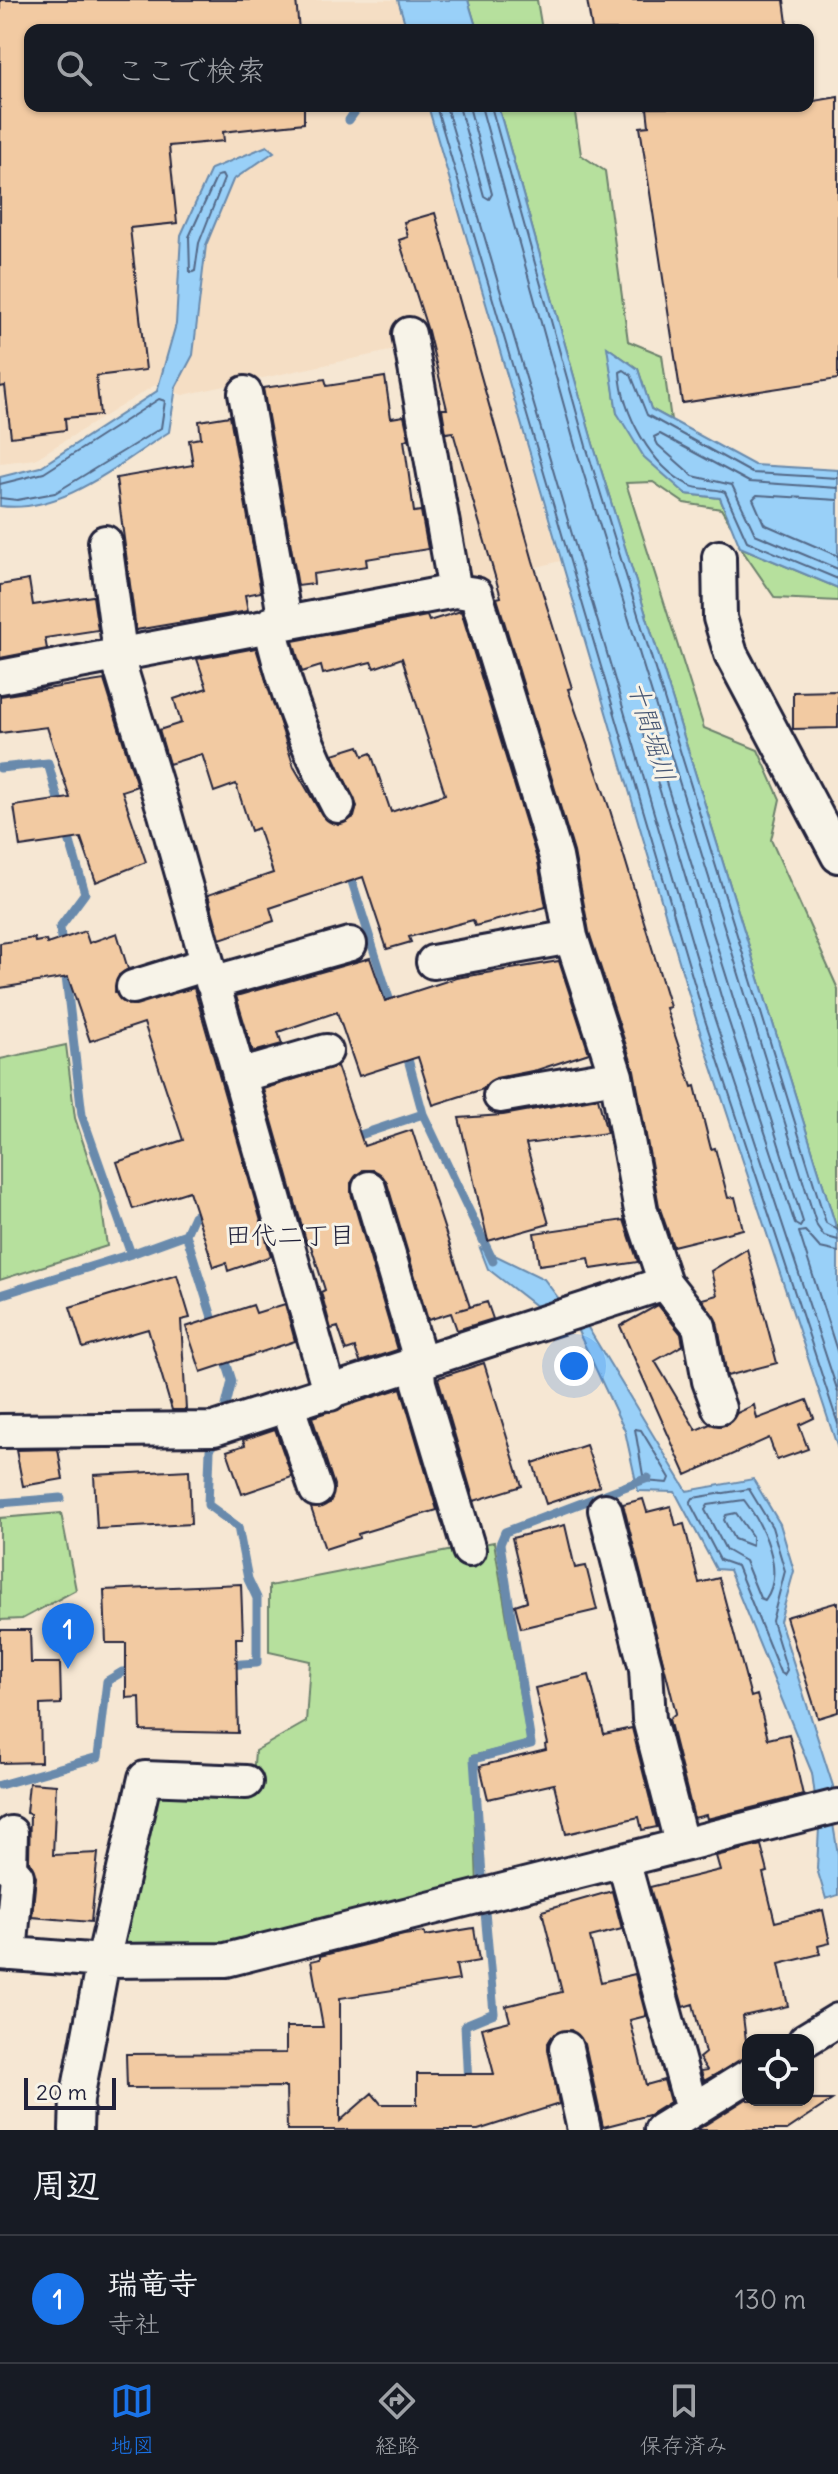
<!DOCTYPE html>
<html lang="ja">
<head>
<meta charset="utf-8">
<style>
  body { margin:0; font-family:Delius,"Klee One",sans-serif; background:#242831; color:#f1f3f6 }
  .controls { position:absolute; right:24px; bottom:24px; display:grid; overflow:hidden; border-radius:16px; box-shadow:0 2px 6px #0004 }
  .controls button { width:72px; height:72px; display:grid; place-items:center; padding:0; border:0; border-bottom:2px solid #363941; background:#171b24; color:#f1f3f6; font:40px sans-serif }
  .scale { position:absolute; left:24px; bottom:20px; width:92px; box-sizing:border-box; padding-left:8px; border:4px solid #22223b; border-top:0; font-size:22px; line-height:28px; white-space:nowrap; color:#22223b; -webkit-text-stroke:6px #f7f3e8; paint-order:stroke }
  .you { position:absolute; left:574px; top:1366px; width:28px; height:28px; margin:-20px; border:6px solid #fff; border-radius:50%; background:#1a73e8; box-shadow:0 0 0 12px #1a73e833 }
  .badge { display:grid; place-items:center; width:52px; height:52px; border-radius:50%; background:#1a73e8; color:#fff; font-size:26px; font-weight:700 }
  .pin { position:absolute; translate:-50% -66px; filter:drop-shadow(0 2px 4px #0008) }
  .pin::after { content:''; position:absolute; top:42px; width:28px; height:24px; background:inherit; clip-path:polygon(0 0,100% 0,50% 100%) }
  .list { margin:0; padding:0; list-style:none }
  h2 { display:flex; justify-content:space-between; align-items:center; height:104px; margin:0; padding:0 32px; font-size:34px }
  h2 small { font-size:26px; font-weight:400; color:#9ea1a6 }
  .list li { display:grid; grid-template-columns:52px 1fr auto; gap:24px; align-items:center; box-sizing:border-box; height:128px; padding:0 32px; border-top:2px solid #363941 }
  .list b { display:block; font-size:30px; white-space:nowrap }
  .list p { margin:0; font-size:26px; white-space:nowrap; color:#9ea1a6 }
  .list em { font-size:26px; font-style:normal; color:#9ea1a6 }
  .icon { flex:none; width:44px; height:44px; fill:none; stroke:currentColor; stroke-width:2; stroke-linecap:round; stroke-linejoin:round }
  .map { position:relative; flex:none; width:838px; height:2130px; overflow:hidden }
  .search { position:absolute; background:#171b24; box-shadow:0 2px 6px #0004; left:24px; right:24px; top:24px; height:88px; display:flex; align-items:center; gap:20px; box-sizing:border-box; padding:0 28px; border-radius:16px; color:#9ea1a6; font-size:30px }
  .sheet { height:232px; background:#171b24 }
  nav { display:flex; justify-content:space-around; align-items:center; box-sizing:border-box; height:112px; border-top:2px solid #363941; background:#171b24; font-size:22px; color:#9ea1a6 }
  nav a { display:grid; justify-items:center; gap:4px }
  nav .on { color:#1a73e8 }
  .map>svg:first-child { display:block }
  .built { fill:#f5dec4 }
  .green { fill:#b6e09d; stroke:#6c816c; stroke-width:2 }
  .water { fill:#99d0f8; stroke:#698aac; stroke-width:2 }
  .lines { fill:none; stroke-linecap:round; stroke-linejoin:round }
  .shore { stroke:#526887; stroke-width:2 }
  .stream { stroke:#698aac; stroke-width:9 }
  .building { fill:#f2caa2; stroke:#22223b; stroke-width:2 }
  .minor-casing { stroke:#22223b; stroke-width:38 }
  .minor { stroke:#f7f3e8; stroke-width:32 }
  .labels { text-anchor:middle; dominant-baseline:central; stroke-width:6; stroke-linejoin:round; paint-order:stroke }
  .water-label { font-size:26px; font-style:italic; fill:#465674; stroke:#f7f3e8 }
  .neighbourhood-label { font-size:26px; fill:#22223b; stroke:#f7f3e8 }
</style>
</head>
<body>
<div class="map">
<svg width="838" height="2130" viewBox="0 0 838 2130">
  <rect width="100%" height="100%" fill="#f6e7d3"/>
  <filter id="ink" filterUnits="userSpaceOnUse"><feTurbulence type="fractalNoise" baseFrequency=".0125" numOctaves="2"/><feDisplacementMap in="SourceGraphic" scale="16" xChannelSelector="R" yChannelSelector="G"/><feConvolveMatrix kernelMatrix="1 2 1 2 8 2 1 2 1" color-interpolation-filters="sRGB"/></filter>
  <g filter="url(#ink)">
    <path class="built" d="M0,0H398L407,30H30V106H428L560,561L478,583H461L418,345L183,395L155,385L35,459L0,463Z"/>
    <path class="green" d="M468,0H537L542,30H477Z
      M498,106H574L581,155L605,171L628,341L662,355L671,420L651,409L638,369L608,348L617,413L686,494L720,498L731,525L721,509L684,503L653,482L626,483L704,728L758,750L780,799L771,840L838,989V1233L593,444Z
      M740,547L838,588V601L775,598Z
      M66,1045L75,1118L100,1194L107,1246L0,1280V1059Z
      M61,1513L76,1590L22,1619L0,1620V1518Z
      M494,1542L528,1742L472,1756L477,1885L212,1951L117,1945L157,1788L252,1790L255,1751L306,1722L310,1661L269,1652V1586Z"/>
    <path class="water" d="M398,0H468L477,30H407Z
      M428,106H498L593,444L838,1233V1449L697,1022Z
      M267,146L274,152L233,180L206,245L193,355L176,387L169,432C118,464 63,514 0,506V477L40,467L157,391L176,324L181,235L211,169Z
      M607,347L638,369L651,409L754,465L838,470V588L740,547L720,498L686,494L644,457L617,413Z
      M480,1248L544,1279L577,1323L587,1326L687,1491L753,1479L780,1524L794,1571L780,1621L834,1789L828,1794L838,1854V1895L826,1899L817,1869L819,1827L812,1773L729,1570L716,1569L675,1492L638,1491L625,1431L577,1329L555,1314H546L488,1269Z"/>
    <g class="lines">
      <path class="shore" d="M436,106L705,1020L838,1424
        M446,106L714,1017L838,1392
        M459,106L484,196L489,199L492,194L469,106
        M481,106L576,449L817,1226L824,1236L838,1240
        M491,106L586,446L826,1223L838,1230
        M222,175L224,179L199,243L195,271L190,273L189,237L217,176Z
        M838,478L752,473L647,415L631,375L624,370L620,372C622,412 651,467 689,485C699,491 714,487 725,492L747,541L838,579
        M0,484L44,473L159,399L165,401L161,428L55,493L17,500L0,498
        M838,488L749,482L660,434L654,437L658,445L693,476L732,485L755,534L838,569
        M838,500L757,495L753,499L764,524L838,556
        M641,712L645,715L803,1222L800,1227L795,1224L726,1013L638,717Z
        M838,1252L820,1248L805,1231L799,1232L838,1354
        M635,1429L641,1430L670,1478L668,1483L644,1481Z
        M749,1489L772,1527L785,1571L772,1621L787,1670L784,1675L780,1672L737,1566L720,1560L690,1503L693,1498Z
        M744,1500C763,1525 786,1571 765,1600L760,1598L745,1561L726,1550L705,1510L708,1505Z
        M736,1513L752,1536V1546L734,1539L724,1520L726,1515Z"/>
      <path class="stream" d="M349,120L359,106
        M0,768L48,763L61,810
        M348,869L393,1011
        M62,950L60,927L85,893L66,828
        M65,968L82,1115L131,1254L186,1234L194,1216L207,1208
        M406,1052L423,1114
        M348,1139L423,1114L493,1261
        M186,1234L216,1330
        M0,1295L131,1254
        M223,1418L232,1381L223,1352
        M216,1435L210,1450L208,1505L238,1527L248,1579L257,1598V1663L227,1665
        M0,1503L61,1498
        M0,1785L98,1757L107,1681L122,1672L136,1671
        M482,1876L474,1759L531,1744L500,1544L505,1532L648,1478
        M468,2085L465,2025L494,2013L485,1912"/>
    </g>
    <path class="building" d="M0,0H296L299,30H30V106H304V123L223,132L224,141L169,146L177,223L130,228L146,370L96,376L100,415L65,418L66,430L11,437L5,386L0,387Z
      M587,0H784L788,30H592Z
      M838,97V379L682,403L640,127L649,126L647,108L808,106V102Z
      M435,213L533,561L572,688L568,689L610,810L670,1007L666,1008L692,1087L695,1086L711,1149L715,1148L728,1198L735,1197L743,1229L673,1246L659,1206L634,1070L589,932L574,852L497,598L501,597L453,432L446,433L442,409H447L428,331L399,240L408,237L404,222Z
      M385,377L391,418L404,416L409,439L404,440L414,512L421,511L428,549L366,559L367,566L313,574L314,584L298,586L263,388L325,379L327,386Z
      M230,416L261,592L245,595L248,611L136,630L116,478L193,465L189,440L201,438L199,421Z
      M29,580L33,605L93,596L98,630L45,638L47,649L0,658V585Z
      M461,611L538,862L546,907L475,926L473,920L409,937L411,942L387,949L363,877L270,908L274,921L220,939L208,895L273,873L258,828L251,831L236,784L214,792L202,754L169,764L159,730L181,723L174,699L207,688L197,659L256,648L294,767L322,815L338,825L354,817L357,806L333,754L359,746L363,756L371,753L391,812L445,794L402,658L374,668L371,662L323,674L321,666L302,672L293,641L427,616L429,621Z
      M104,680L137,786L122,791L146,862L96,882L81,838L20,847L14,806L70,798L47,727L0,733V696Z
      M838,691V728L793,729V692Z
      M85,931L89,943L117,933L128,969L119,975L115,992L128,1005L194,988L271,1256L228,1271L226,1263L214,1267L189,1191L133,1209L117,1162L183,1140L144,1023L90,1041L68,977L0,988V943L34,938L35,942L46,940L47,944Z
      M370,958L385,1001L456,978L559,961L589,1053L537,1070L496,1078L483,1089L433,1105L418,1057L359,1076L337,1012L278,1032L282,1044L253,1052L236,996Z
      M337,1066L364,1146L412,1130L470,1307L456,1311L487,1302L493,1319L457,1330L451,1313L428,1320L387,1183L374,1170H363L351,1183V1193L397,1350L360,1362L355,1348L346,1351L338,1327L331,1329L321,1292L325,1290L310,1243L307,1244L263,1089Z
      M598,1098L607,1133L526,1144L549,1224L488,1241L459,1118L503,1115Z
      M624,1220L638,1262L591,1269L589,1258L539,1265L534,1233Z
      M747,1249L777,1363L727,1376L717,1322L702,1299L717,1295L711,1271Z
      M177,1275L190,1318L181,1320L186,1410H172L148,1329L83,1348L70,1307Z
      M285,1304L295,1341L201,1372L186,1327L253,1305L256,1313Z
      M658,1305L681,1334L683,1345L655,1361L696,1430L710,1424L726,1425L737,1413L754,1405L757,1419L807,1400L814,1418L799,1425L808,1449L777,1460L769,1438L686,1475L620,1326Z
      M484,1363L522,1486L474,1501L438,1378Z
      M401,1388L437,1510L358,1534L359,1538L325,1549L311,1508L330,1503L334,1485L312,1417Z
      M275,1429L292,1477L242,1494L227,1451L245,1445L243,1440Z
      M586,1445L600,1486L546,1504L533,1463Z
      M58,1449L63,1479L23,1486L16,1450Z
      M189,1470L191,1524L97,1529L94,1475Z
      M643,1499L647,1512L671,1506L676,1526L684,1524L699,1583L719,1578L751,1697L757,1695L768,1739L789,1734L803,1795L707,1819L706,1815L694,1818L669,1719L676,1713L623,1504Z
      M565,1525L575,1568L586,1566L597,1610L521,1628L515,1605L527,1601L512,1538Z
      M241,1584L243,1638H236L238,1733L141,1731L140,1697L126,1698V1643H106L104,1590Z
      M838,1602V1712L818,1718L786,1617Z
      M0,1630H30L31,1663H60L61,1704L40,1705L41,1762L0,1763Z
      M589,1675L604,1734L632,1728L657,1827L642,1830L639,1817L566,1834L554,1784L488,1799L480,1766L546,1750L545,1745L548,1744L535,1688Z
      M29,1783L56,1785L53,1855L98,1853L91,1922L32,1917L36,1877L29,1861L30,1814L26,1813Z
      M761,1845L768,1872L763,1873L775,1922L823,1910L830,1943L818,1946L820,1954L779,1964L788,2006L743,2016L748,2057L704,2081L701,2071L707,2070L699,2058L705,2053L693,2004L683,2007L650,1887L720,1870L716,1856Z
      M612,1891L622,1929L590,1937L601,1982L635,1974L646,2016L630,2020L646,2085L664,2080L670,2102L649,2115L603,2127L585,2044L571,2030L554,2034L548,2043L559,2104L478,2130H287L286,2087L127,2088L126,2054L286,2053V2027H323L311,1961L320,1959V1956L404,1935L424,1932L425,1936L474,1928L479,1961L456,1965L459,1980L340,1998V2121L372,2093L381,2104H417V2074H494L482,2028L510,2021L506,2006L562,1992L542,1911Z
      M748,2098V2100H832L787,2130H697Z"/>
    <g class="lines">
      <g class="minor-casing">
        <path id="minor" d="M409,334L455,591
          M245,393L285,621
          M105,542L118,638L117,657L165,814L330,1394
          M719,557L720,618L731,654L838,856
          M270,624C284,690 306,747 338,806
          M0,677L455,591L476,594L556,857L571,937L616,1076L641,1211L665,1283L214,1429L0,1431
          M433,962L571,937
          M212,983L350,944
          M133,987L207,964
          M239,1076L326,1051
          M500,1096L616,1076
          M369,1188L416,1346L419,1383L469,1550
          M665,1283L699,1326L709,1381L719,1408
          M288,1407L316,1490
          M605,1510L646,1669L649,1719L681,1843
          M623,1860L692,2110
          M0,1953L103,1961L226,1960L838,1806
          M10,1954L17,1876L10,1868L11,1833
          M805,2040L838,2020
          M566,2048L584,2130
          M76,2130L77,2099L103,1961L145,1778L246,1782
          M661,2130L748,2076"/>
      </g>
      <use href="#minor" class="minor"/>
    </g>
  </g>
  <g class="labels">
    <g class="water-label">
      <text transform="translate(652 731) rotate(73)">十間堀川</text>
    </g>
    <g class="neighbourhood-label">
      <text x="290" y="1234">田代二丁目</text>
    </g>
  </g>
</svg>
<div class="controls">
<button><svg class="icon" aria-label="locate" viewBox="0 0 24 24"><circle cx="12" cy="12" r="6"/><path d="M12 2v4M12 18v4M2 12h4M18 12h4"/></svg></button>
</div>
<div class="scale">20 m</div>
<div class="you"></div>
<div class="pin badge" style="left:68px;top:1669px">1</div>
<div class="search"><svg class="icon" aria-label="search" viewBox="0 0 24 24"><circle cx="10" cy="10" r="6"/><path d="M15 15l6 6"/></svg>ここで検索</div>
</div>
<section class="sheet">
<h2>周辺<small></small></h2>
<ul class="list">
<li><span class="badge">1</span><div><b>瑞竜寺</b><p>寺社</p></div><em>130 m</em></li>
</ul>
</section>
<nav>
<a class="on"><svg class="icon" aria-label="map" viewBox="0 0 24 24"><path d="M3 6l6-2 6 2 6-2v14l-6 2-6-2-6 2zM9 4v14M15 6v14"/></svg>地図</a>
<a><svg class="icon" aria-label="directions" viewBox="0 0 24 24"><path d="M12 3l9 9-9 9-9-9zM9 14v-3h6M13 9l2 2-2 2"/></svg>経路</a>
<a><svg class="icon" aria-label="saved" viewBox="0 0 24 24"><path d="M7 4h10v16l-5-4-5 4z"/></svg>保存済み</a>
</nav>
</body>
</html>
